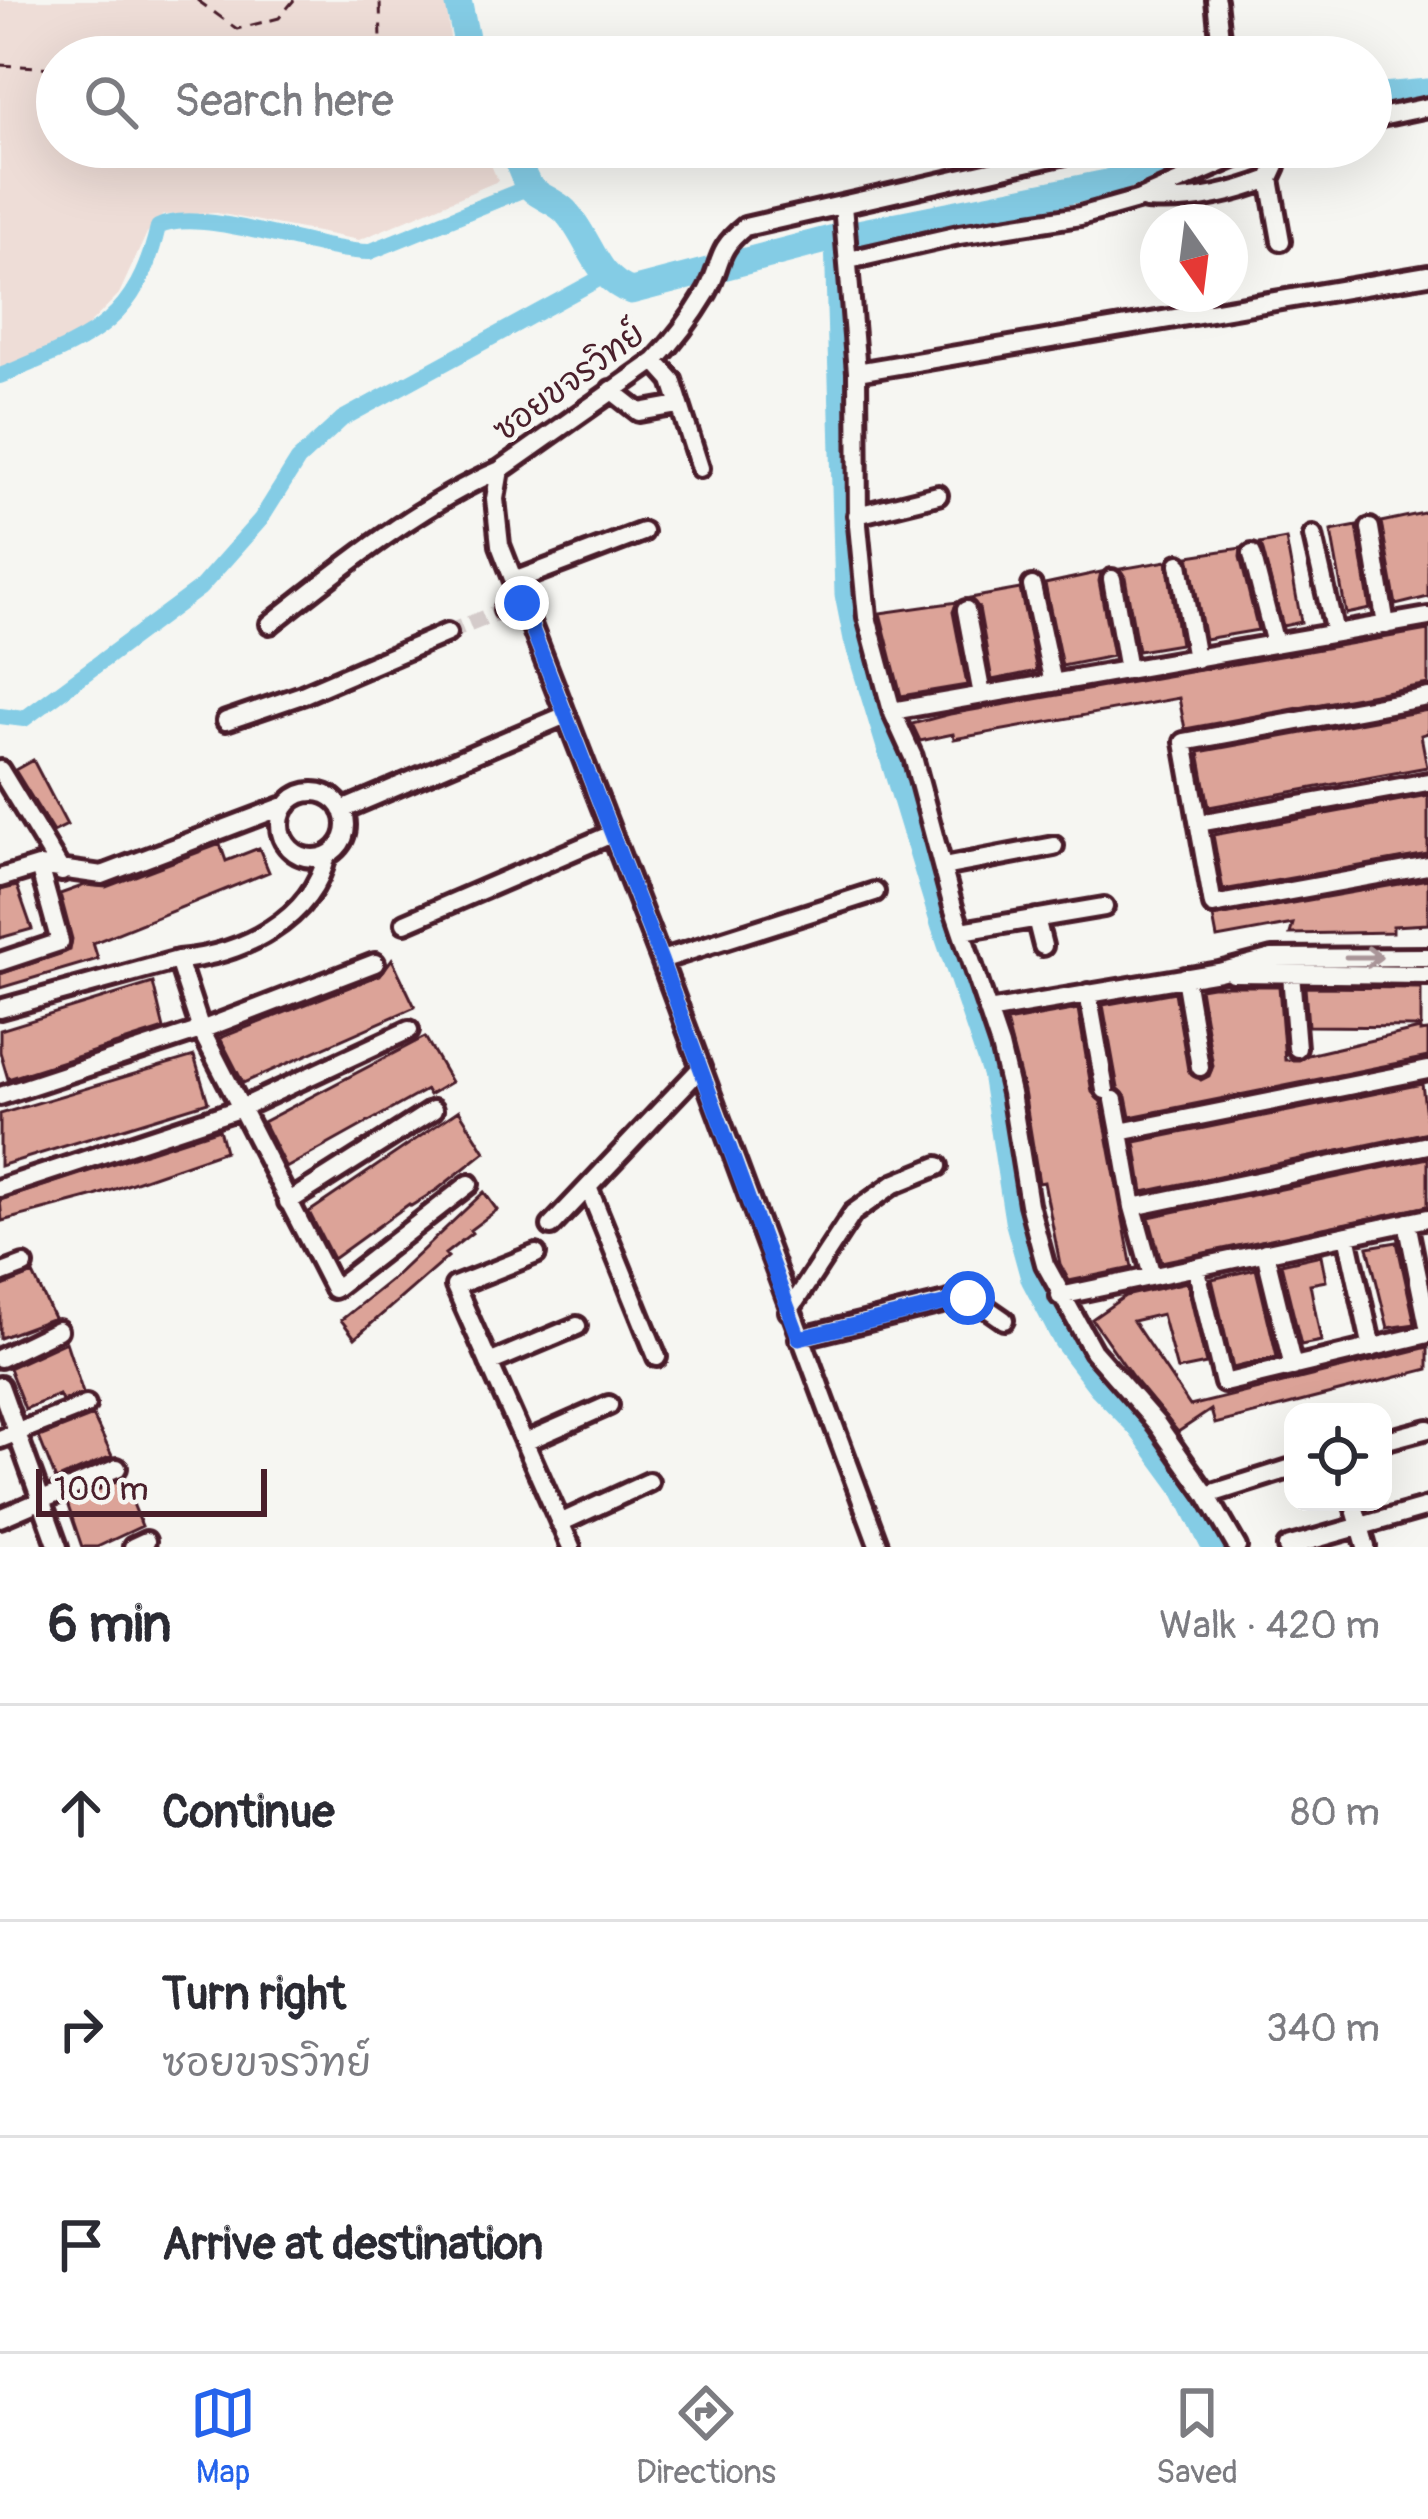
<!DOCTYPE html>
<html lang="en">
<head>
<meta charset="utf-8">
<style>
  body { margin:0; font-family:Pangolin,"Playpen Sans Thai",sans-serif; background:#f2f2f3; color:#2b2b33 }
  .controls { position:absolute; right:36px; bottom:36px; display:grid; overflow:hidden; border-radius:24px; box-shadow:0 12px 48px #0002 }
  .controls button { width:108px; height:108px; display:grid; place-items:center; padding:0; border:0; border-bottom:3px solid #e1e1e2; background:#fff; color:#2b2b33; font:60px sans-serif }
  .compass { position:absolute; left:1140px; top:204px; width:108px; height:108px; border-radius:50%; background:#fff; box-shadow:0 12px 48px #0002; rotate:166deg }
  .scale { position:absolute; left:36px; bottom:30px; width:231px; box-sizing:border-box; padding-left:12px; border:6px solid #4a1f2b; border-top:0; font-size:33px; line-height:42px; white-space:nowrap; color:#4a1f2b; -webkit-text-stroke:9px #f6f6f2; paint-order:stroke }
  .stop { position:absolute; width:36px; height:36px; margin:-27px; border:9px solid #2563eb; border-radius:50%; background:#fff }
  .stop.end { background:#2563eb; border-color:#fff; box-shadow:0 3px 12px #0008 }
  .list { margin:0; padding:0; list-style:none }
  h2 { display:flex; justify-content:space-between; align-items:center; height:156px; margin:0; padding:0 48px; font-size:51px }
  h2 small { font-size:39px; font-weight:400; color:#7c7c81 }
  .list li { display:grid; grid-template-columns:78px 1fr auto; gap:36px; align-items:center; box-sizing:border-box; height:216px; padding:0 48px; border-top:3px solid #e1e1e2 }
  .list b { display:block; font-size:45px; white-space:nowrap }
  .list p { margin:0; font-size:39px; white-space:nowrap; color:#7c7c81 }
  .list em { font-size:39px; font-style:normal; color:#7c7c81 }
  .icon { flex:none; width:66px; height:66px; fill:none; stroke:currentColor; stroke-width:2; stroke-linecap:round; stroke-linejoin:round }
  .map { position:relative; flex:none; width:1428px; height:1547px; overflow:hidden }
  .search { position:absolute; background:#fff; box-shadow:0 12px 48px #0002; left:36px; right:36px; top:36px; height:132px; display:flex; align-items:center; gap:30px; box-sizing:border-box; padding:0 42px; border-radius:66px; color:#7c7c81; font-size:45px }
  .sheet { height:804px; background:#fff }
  nav { display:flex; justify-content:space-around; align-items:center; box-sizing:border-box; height:168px; border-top:3px solid #e1e1e2; background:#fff; font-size:33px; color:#7c7c81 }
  nav a { display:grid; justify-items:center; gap:6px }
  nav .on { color:#2563eb }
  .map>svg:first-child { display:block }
  .built { fill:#eeddd7 }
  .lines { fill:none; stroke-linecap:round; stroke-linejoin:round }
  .canal { stroke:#84cce5; stroke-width:16 }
  .river { stroke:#84cce5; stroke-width:27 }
  .building { fill:#dca398; stroke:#4a1f2b; stroke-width:3 }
  .minor-tunnel { stroke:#d4cbca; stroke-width:16; stroke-dasharray:16 8; stroke-linecap:butt }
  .minor-casing { stroke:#4a1f2b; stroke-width:26 }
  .path { stroke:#4a1f2b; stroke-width:3; stroke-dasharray:12 9; stroke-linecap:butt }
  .minor { stroke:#f6f6f2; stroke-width:16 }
  .oneway { stroke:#a99598 }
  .route { stroke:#2563eb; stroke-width:15 }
  .labels { text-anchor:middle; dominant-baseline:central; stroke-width:10; stroke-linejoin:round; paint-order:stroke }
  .street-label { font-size:33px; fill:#4a1f2b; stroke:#f6f6f2 }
</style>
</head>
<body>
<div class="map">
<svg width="1428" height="1547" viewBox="0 0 1428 1547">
  <rect width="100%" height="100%" fill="#f6f6f2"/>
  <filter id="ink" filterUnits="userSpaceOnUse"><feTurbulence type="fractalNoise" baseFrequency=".00833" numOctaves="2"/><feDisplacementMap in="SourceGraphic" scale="24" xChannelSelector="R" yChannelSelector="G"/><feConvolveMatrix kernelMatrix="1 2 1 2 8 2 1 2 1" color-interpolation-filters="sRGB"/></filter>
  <g filter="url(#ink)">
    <path class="built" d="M0,0H446L452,57H57V147H483L498,181L359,240L217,213L163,215L147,233L119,294L77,337L0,368Z"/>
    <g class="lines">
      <path class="canal" d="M0,376C88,339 135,326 158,227C199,205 317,252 369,252L529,187
        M0,716L24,719L200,588L261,519L298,460L342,419L606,275"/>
      <path class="river" d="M458,0L470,57
        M1371,97L1428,92
        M512,147C517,158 521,172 527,183C535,196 554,200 565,211C590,237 595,279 631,291L838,237L1107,183L1199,147
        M838,237L848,594L857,639L945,927L995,1073L1018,1220L1034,1278L1066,1339L1101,1385L1139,1424L1185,1487L1215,1547"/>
    </g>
    <path class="building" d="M1428,512V597L1396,605L1381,522Z
      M1357,526L1370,609L1346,614L1331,531Z
      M1286,539L1301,622L1283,626L1260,544Z
      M1241,548L1240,557L1258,630L1205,639L1189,556Z
      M1167,561L1180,644L1138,651L1125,577L1120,569Z
      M1101,572L1099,581L1113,656L1062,666L1045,584Z
      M1020,589L1037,671L992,680L979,608L970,598Z
      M957,602L953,612L967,685L901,696L880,613Z
      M1428,630V684L1185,729L1179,698L954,739L953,734L920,741L912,724L950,714Z
      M1428,710V733L1421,735L1427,767L1209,807L1199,752Z
      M33,760L67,825L53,832L15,770Z
      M1428,795V854L1223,890L1213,835Z
      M220,844L226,861L259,848L269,872L93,943L98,959L0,988V974L70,950L72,939L60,894L85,885L106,887Z
      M1428,879V924L1393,926V932L1290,934L1293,924L1217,938L1213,917Z
      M17,886L32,929L0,938V890Z
      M392,959L415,1007L243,1083L220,1038L380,975Z
      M153,983L164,1029L8,1079L0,1052V1030Z
      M1212,986H1279L1285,1060H1299L1308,1055L1420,1029V1032L1428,1031V1057L1130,1117L1126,1097L1118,1088L1103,1005L1175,992L1188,1070L1201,1080L1209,1076L1213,1066L1200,988Z
      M1305,987L1421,988V1027L1308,1026Z
      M1078,1009L1092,1092L1101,1102L1132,1268L1069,1281L1060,1264L1044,1182L1039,1183L1024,1091L1006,1022Z
      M425,1037L451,1082L429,1095L426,1090L286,1168L263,1122Z
      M194,1056L208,1102L0,1166V1114Z
      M1422,1084L1428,1132L1143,1192L1135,1142Z
      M459,1110L485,1152L438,1189L411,1206L409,1204L333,1259L309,1212Z
      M219,1129L225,1151L95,1196L2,1221L0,1200Z
      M1428,1158V1206L1161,1262L1149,1217Z
      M484,1192L497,1210L470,1230L472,1233L445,1254L448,1257L355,1338L341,1320L392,1279Z
      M1397,1242L1415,1324L1388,1328L1368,1247Z
      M1321,1255L1326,1281L1310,1284L1321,1341L1301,1345L1281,1264Z
      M1256,1269L1277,1357L1233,1368L1212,1279Z
      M33,1274L54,1318L0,1338V1287Z
      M1187,1282L1206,1364L1177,1370L1162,1314L1133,1321L1190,1406L1428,1347V1369L1215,1424L1211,1410L1178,1432L1132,1376L1092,1319L1125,1296Z
      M66,1342L83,1393L62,1401L59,1395L25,1409L9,1368Z
      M93,1416L112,1456L56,1480L39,1437Z
      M123,1479L142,1526L97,1547H82L67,1503Z"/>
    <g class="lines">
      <path class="minor-tunnel" d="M447,633L504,610"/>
      <g class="minor-casing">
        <path id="minor" d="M1216,0L1222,57
          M1371,119L1428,107
          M1270,179L1281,241
          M1146,200C1189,203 1229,195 1270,179L1276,166L1277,147
          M843,205L857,372L858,525L867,617L892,711L913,757L953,907L1000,1046L1011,1093L1029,1204L1045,1264L1093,1351L1157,1424L1207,1495L1237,1547
          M849,260L959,235L1080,216L1137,200L1259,147
          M655,361L672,380L700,468
          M857,372L1428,275
          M611,390L639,412L678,405
          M857,515L938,495
          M1370,528L1386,625
          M1313,536L1335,633
          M1252,554L1275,644
          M1179,564L1196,659
          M1112,579L1128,670
          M514,581L643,532
          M1032,586L1053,683
          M504,610L522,603
          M966,610L982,695
          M270,624C338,570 420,504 500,470
          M1428,697L1184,742L1213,905L1428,866
          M892,711L1428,617
          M226,721L302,695L447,633
          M0,770L62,872
          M280 825a33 33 0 1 1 66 0a33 33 0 1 1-66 0Z
          M342,810L566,715
          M1199,823L1428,782
          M327,855C312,920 242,955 178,960L201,1030L334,1289L469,1184
          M943,867L1054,846
          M0,878L39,866L102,875L287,805
          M1036,918L1043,946
          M405,923L612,834
          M962,931L1104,907
          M661,960L875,892
          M0,962L60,942L39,866
          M1232,973L1428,975
          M1291,974L1297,1048
          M1185,977L1200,1067
          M1088,993L1105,1090
          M0,1009L178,960
          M988,1011L1219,972L1272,958L1428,957
          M0,1096L201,1030L375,963
          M1114,1100L1120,1132
          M588,1187L657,1357
          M0,1188L239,1109L409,1030
          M288,1202L433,1110
          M1133,1207L1428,1145
          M1407,1222L1428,1326
          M551,1226L700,1069
          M1347,1235L1372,1348
          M1265,1252L1293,1367
          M536,1254L455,1286L571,1547
          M1196,1267L1224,1383L1428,1334
          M0,1274L24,1265
          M1152,1276L1133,1207L1120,1132L1428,1070
          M1060,1296L1428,1218
          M789,1311L853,1213L894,1184L938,1166
          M799,1338L958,1299L978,1302L1004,1320
          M0,1358L58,1330
          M489,1363L577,1326
          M0,1386L58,1547
          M0,1439L86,1405
          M1383,1441L1428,1429
          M525,1442L609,1405
          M1207,1495L1289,1469
          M1353,1502L1366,1547
          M0,1518L117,1468
          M560,1523L649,1482
          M133,1547L146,1541
          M879,1547L661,960L500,545L495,499L500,470L655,361C675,340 692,317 707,292C723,263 714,252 745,227L1096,147
          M1287,1547L1428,1507"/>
      </g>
      <path class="path" d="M197,0L237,29L279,18L294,0
        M377,57L381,41L380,0
        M0,65L57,68"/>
      <use href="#minor" class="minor"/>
    </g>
    <defs><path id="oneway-shaft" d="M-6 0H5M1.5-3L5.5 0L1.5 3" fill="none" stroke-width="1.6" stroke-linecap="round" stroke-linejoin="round" transform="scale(3)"/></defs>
    <use class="oneway" href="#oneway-shaft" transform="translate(1364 957)"/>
  </g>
  <g class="lines" filter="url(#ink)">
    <path class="route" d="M522,603L661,960L799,1338L968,1298"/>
  </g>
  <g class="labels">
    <g class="street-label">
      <text transform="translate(569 382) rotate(-36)">ซอยขจรวิทย์</text>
    </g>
  </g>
</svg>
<div class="controls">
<button><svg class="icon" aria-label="locate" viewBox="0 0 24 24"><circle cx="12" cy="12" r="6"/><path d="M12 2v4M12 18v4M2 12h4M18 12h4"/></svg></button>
</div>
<svg class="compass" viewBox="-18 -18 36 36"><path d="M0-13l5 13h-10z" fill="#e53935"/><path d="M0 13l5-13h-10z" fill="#7c7c81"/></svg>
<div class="scale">100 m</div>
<div class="stop" style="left:968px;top:1298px"></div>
<div class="stop end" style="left:522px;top:603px"></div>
<div class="search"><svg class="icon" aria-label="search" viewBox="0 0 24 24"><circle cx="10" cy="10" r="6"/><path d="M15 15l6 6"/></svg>Search here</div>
</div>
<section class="sheet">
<h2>6 min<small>Walk · 420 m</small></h2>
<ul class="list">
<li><svg class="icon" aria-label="ahead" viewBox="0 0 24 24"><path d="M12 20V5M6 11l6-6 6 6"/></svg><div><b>Continue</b></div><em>80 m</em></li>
<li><svg class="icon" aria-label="right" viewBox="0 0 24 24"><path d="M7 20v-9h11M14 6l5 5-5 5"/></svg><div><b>Turn right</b><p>ซอยขจรวิทย์</p></div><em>340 m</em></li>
<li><svg class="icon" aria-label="arrive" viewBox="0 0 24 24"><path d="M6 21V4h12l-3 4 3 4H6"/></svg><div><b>Arrive at destination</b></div></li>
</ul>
</section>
<nav>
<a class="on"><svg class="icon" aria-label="map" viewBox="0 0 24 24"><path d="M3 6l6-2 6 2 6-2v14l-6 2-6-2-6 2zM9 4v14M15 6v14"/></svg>Map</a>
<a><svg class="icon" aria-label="directions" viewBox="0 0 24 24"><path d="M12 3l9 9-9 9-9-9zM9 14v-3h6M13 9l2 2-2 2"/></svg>Directions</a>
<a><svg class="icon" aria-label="saved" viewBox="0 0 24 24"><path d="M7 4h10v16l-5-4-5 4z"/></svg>Saved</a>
</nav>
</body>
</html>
